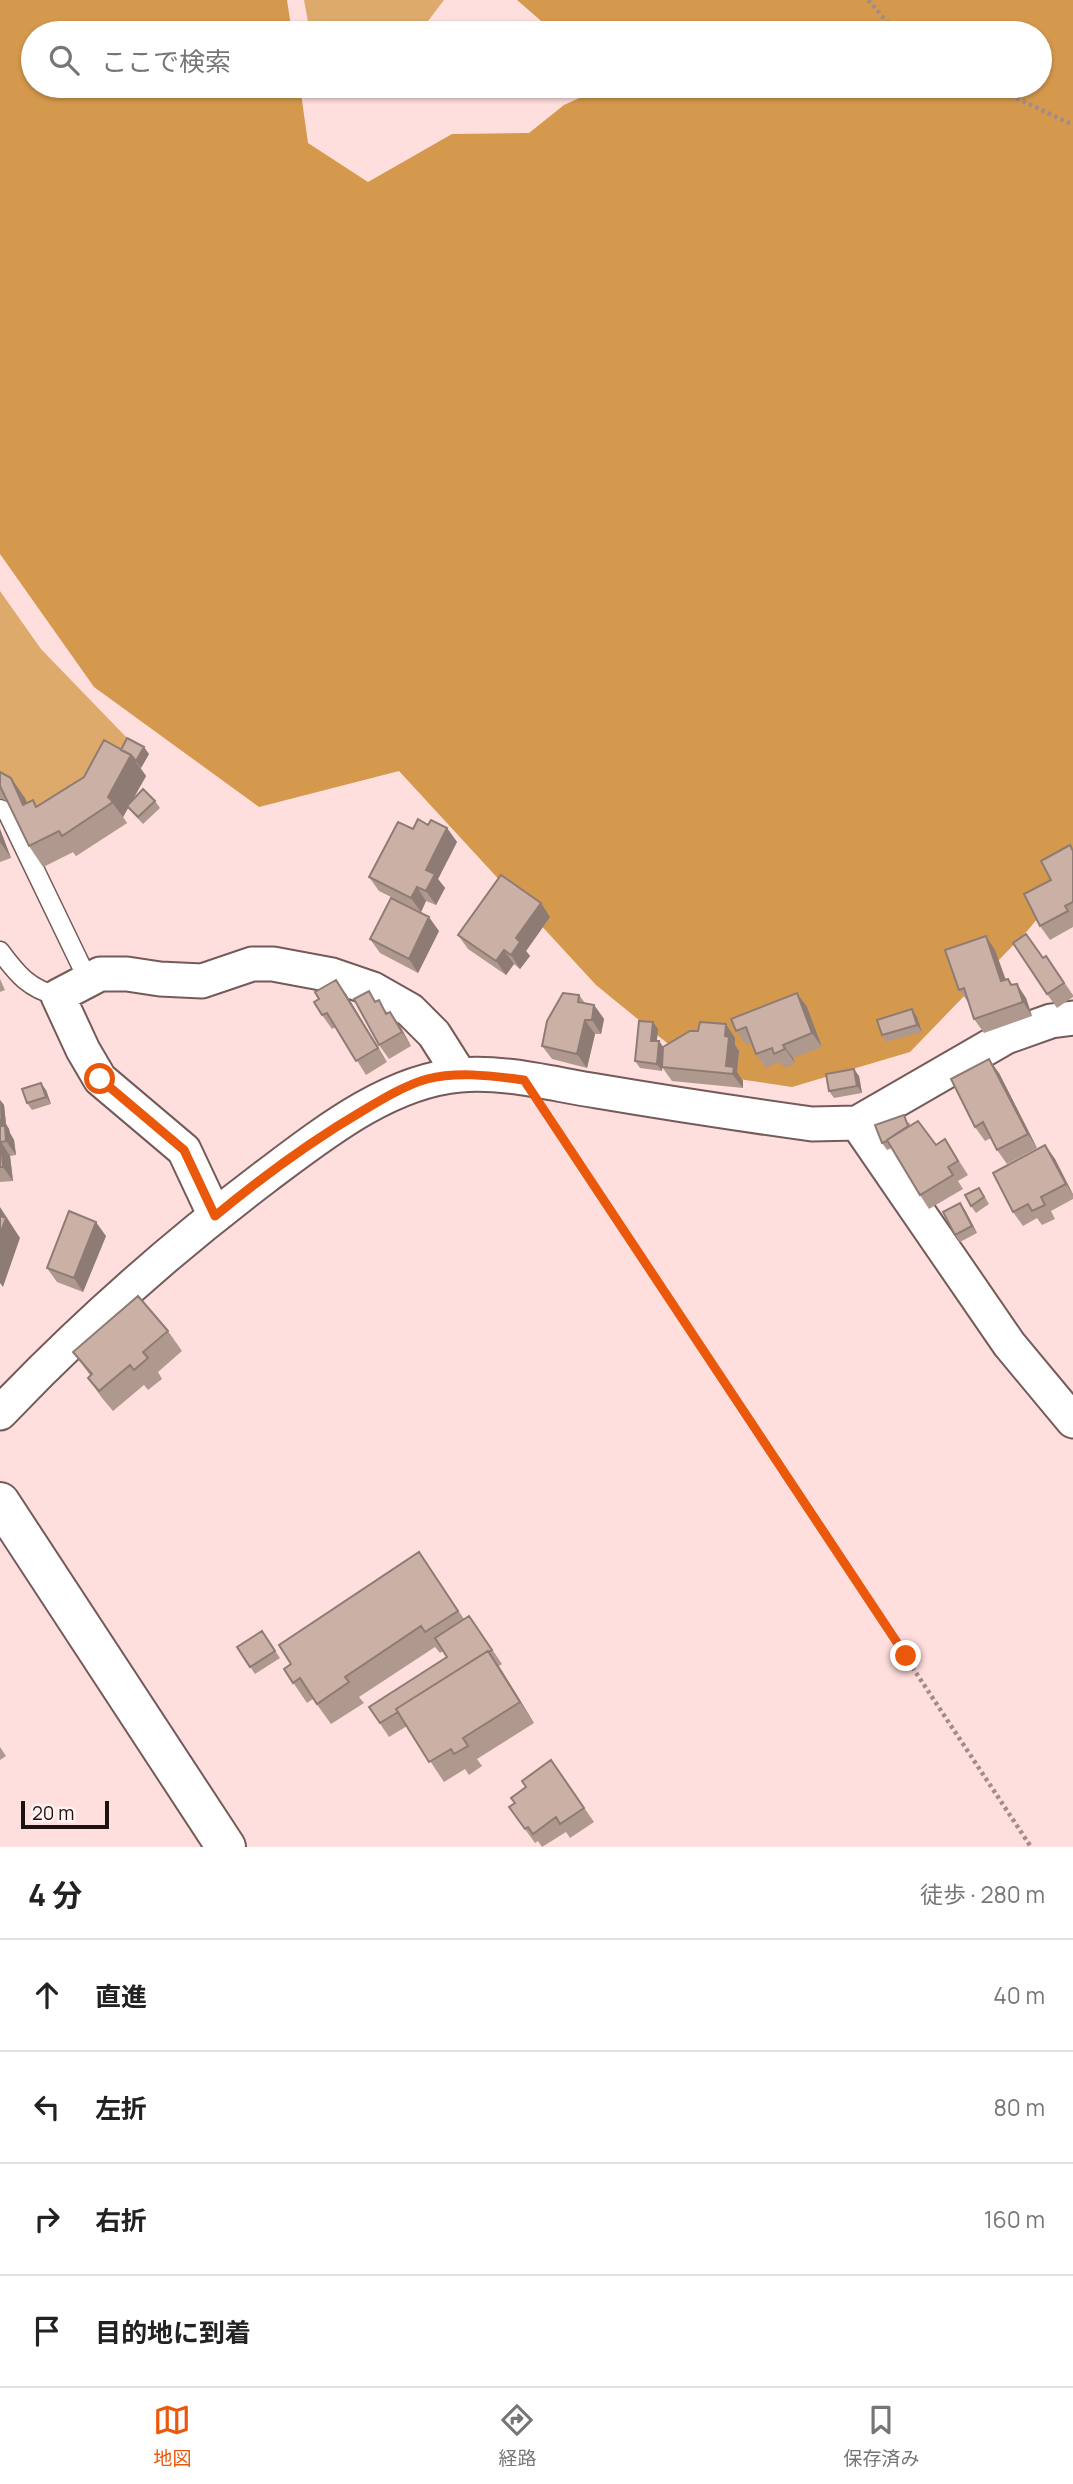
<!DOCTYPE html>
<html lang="ja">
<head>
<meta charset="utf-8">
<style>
  body { margin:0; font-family:Manrope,"Noto Sans JP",sans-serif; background:#f2f2f2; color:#222 }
  .scale { position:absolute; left:21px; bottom:18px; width:88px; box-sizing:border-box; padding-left:7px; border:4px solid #1d1212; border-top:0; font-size:19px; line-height:24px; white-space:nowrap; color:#1d1212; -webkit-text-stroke:5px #fff2f1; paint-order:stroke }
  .stop { position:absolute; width:21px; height:21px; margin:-16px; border:5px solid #ea580c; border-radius:50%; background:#fff }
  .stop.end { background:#ea580c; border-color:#fff; box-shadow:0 2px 7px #0008 }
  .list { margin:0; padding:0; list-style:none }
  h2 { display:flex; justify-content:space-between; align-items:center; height:91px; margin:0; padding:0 28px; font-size:30px }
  h2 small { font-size:23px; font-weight:400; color:#767676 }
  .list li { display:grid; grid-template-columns:46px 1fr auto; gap:21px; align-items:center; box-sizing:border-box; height:112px; padding:0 28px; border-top:2px solid #e0e0e0 }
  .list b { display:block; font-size:26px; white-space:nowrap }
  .list em { font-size:23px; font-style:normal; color:#767676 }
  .icon { flex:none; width:38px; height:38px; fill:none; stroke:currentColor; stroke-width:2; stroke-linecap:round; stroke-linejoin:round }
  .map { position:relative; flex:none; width:1073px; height:1847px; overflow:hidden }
  .search { position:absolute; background:#fff; box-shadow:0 2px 5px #0004; left:21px; right:21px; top:21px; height:77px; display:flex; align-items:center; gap:18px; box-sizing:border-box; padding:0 24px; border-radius:38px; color:#767676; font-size:26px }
  .sheet { height:539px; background:#fff }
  nav { display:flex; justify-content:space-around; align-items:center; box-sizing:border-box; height:98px; border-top:2px solid #e0e0e0; background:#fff; font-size:19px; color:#767676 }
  nav a { display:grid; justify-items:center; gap:4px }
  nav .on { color:#ea580c }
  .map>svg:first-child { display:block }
  .green { fill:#deaa6b }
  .forest { fill:#d5994d }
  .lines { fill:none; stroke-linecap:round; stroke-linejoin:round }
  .lane-casing { stroke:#745a59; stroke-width:21 }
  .street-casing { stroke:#745a59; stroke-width:37 }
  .secondary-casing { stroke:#745a59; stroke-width:42 }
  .path { stroke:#a38b8b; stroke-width:4.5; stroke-dasharray:3.5 3.5; stroke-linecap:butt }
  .lane { stroke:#fff; stroke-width:18 }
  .street { stroke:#fff; stroke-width:33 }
  .secondary { stroke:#fff; stroke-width:38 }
  .wall { fill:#af988e }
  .shaded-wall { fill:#8e7c74 }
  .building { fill:#cbb1a5; stroke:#8e7c74; stroke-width:2 }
  .route { stroke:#ea580c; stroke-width:9 }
</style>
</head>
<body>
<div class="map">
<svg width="1073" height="1847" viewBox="0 0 1073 1847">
  <rect width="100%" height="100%" fill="#ffdfde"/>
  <path class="green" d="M304,0H444L419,33H310Z
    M0,591L41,649L128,739L119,761L146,776L123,817L127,823L76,856L73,852L43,867L13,804L0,798Z"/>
  <path class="forest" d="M0,0H287L292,33H33V86H300L308,143L368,182L452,134L529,133L564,105L599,89L597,86H1040V33H555L517,0H1073V876L1028,930L910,1052L792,1087L705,1074L596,985L399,771L259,807L94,687L0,554Z"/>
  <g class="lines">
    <g class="lane-casing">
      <path id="lane" d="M0,809L7,812L88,980
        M0,951C17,974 29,989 58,996"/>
    </g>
    <g class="street-casing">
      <path id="street" d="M857,1123L1009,1344L1073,1421
        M215,1216L184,1150L100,1079L83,1050L58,996L100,974H127L160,979L202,981L252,964H273L332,975L373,989L410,1010L434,1034L460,1075
        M0,1413C82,1327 171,1248 265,1177C321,1135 388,1081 460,1075C505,1071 552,1084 597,1091C668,1103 740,1114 812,1124L857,1123L1006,1037L1051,1021L1073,1018"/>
    </g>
    <g class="secondary-casing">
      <path id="secondary" d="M0,1502L226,1847"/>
    </g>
    <path class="path" d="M868,0L897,33
      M991,86L1073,125
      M546,1112L1031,1847"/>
    <use href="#lane" class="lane"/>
    <use href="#street" class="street"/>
    <use href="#secondary" class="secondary"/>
  </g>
  <path class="wall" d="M121,750L149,754L141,768L140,767L146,776L132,800L155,801L160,808L143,824L128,808L123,817L127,823L76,856L73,852L43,867L29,846L8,802L0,798V772L11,778L27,803L33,800L37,807L84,777Z
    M428,825L447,828L457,842L438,879L445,888L436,905L426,901L421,912L379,891L369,877L413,829Z
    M0,829L11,858L0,862Z
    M1073,850V927L1050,940L1040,926L1051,880Z
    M541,903L550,917L526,951L530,956L520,969L514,964L506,975L468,949L458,935Z
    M439,931L418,973L380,953L370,939Z
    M986,936L995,950L1006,980L1008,979L1013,985L1026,998L1032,1016L984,1033L974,1019L969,1003L959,990Z
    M1046,956L1073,995V997L1057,1008L1047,994L1043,958Z
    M0,979L5,990L0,992Z
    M797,993L807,1007L822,1047L793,1058L795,1063L784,1068L780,1062L766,1068L756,1054L752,1043L746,1045L736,1031Z
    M346,994L387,1062L366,1075L336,1027L332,1029L322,1015Z
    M579,995L585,1003L594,1005L604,1019L601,1034H595L587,1068L552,1059L542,1046Z
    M376,1001L388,1013L390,1012L400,1026L411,1046L389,1059L379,1045Z
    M917,1017L922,1032L886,1042L882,1035Z
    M653,1022L658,1029L657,1041H659L663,1047L698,1031L726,1024L735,1038V1045L739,1051L737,1072L743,1081V1088L672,1081L662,1067V1071L640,1068L635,1061Z
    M999,1073L1037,1148L1007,1164L997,1150L991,1138L985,1141L975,1127Z
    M859,1076L862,1093L834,1098L829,1091Z
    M46,1090L51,1104L32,1110L27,1103Z
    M0,1100L4,1105L6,1124L9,1129L10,1133L14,1140L16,1155L10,1156L13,1181L0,1182Z
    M909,1122L910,1125L936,1145L945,1139L968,1175L958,1181L963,1189L929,1209L920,1195L892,1148L887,1150L882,1143Z
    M1045,1145L1055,1159L1073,1194V1199L1051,1211L1055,1219L1042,1225L1037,1218L1023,1226L1013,1212Z
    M984,1195L989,1204L976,1213L971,1206Z
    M965,1210L977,1233L960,1242L955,1235Z
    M106,1236L83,1292L57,1282L47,1268Z
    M168,1331L182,1351L158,1372L162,1379L148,1390L144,1385L113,1411L102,1398L88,1378L90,1375L73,1352Z
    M419,1552L464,1619L469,1616L479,1630L502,1664L499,1666L534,1723L477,1759L482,1766L469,1775L465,1769L444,1782L407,1726L389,1737L369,1707L447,1657L443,1651L440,1653L435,1647L359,1697L364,1703L331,1724L313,1699L307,1703L284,1669L291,1664Z
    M262,1631L280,1658L255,1674L237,1647Z
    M0,1747L6,1756L0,1760Z
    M551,1760L594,1822L570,1838L566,1832L542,1847L538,1841L535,1843L509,1807L515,1803L526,1787Z"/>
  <path class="shaded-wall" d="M144,747L149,754L141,768L136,761Z
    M131,755L146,776L123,817L108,797Z
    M11,778L25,798L37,825L23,805Z
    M447,828L457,842L438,879L445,888L436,905L426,891V870Z
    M0,829L11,858L0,842Z
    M417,887L426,901L421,912L411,898Z
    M541,903L550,917L526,951L530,956L520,969L511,955L516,938Z
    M429,917L439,931L418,973L409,959Z
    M986,936L995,950L1011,995L1001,981Z
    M504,950L514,964L506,975L496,961Z
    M336,980L346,994L387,1062L378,1048Z
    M1017,984L1026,998L1032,1016L1023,1002Z
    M797,993L807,1007L822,1047L812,1033Z
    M594,1005L604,1019L601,1034L592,1020Z
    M912,1009L917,1017L922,1032L917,1025Z
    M390,1012L400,1026L411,1046L402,1032Z
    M585,1020L595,1034L587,1068L577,1054Z
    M653,1022L658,1029L656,1048L651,1041Z
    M726,1024L735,1038V1045L739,1051L737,1072L743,1081V1088L726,1066Z
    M659,1041L664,1048L662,1071L657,1064Z
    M783,1045L793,1058L795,1063L785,1049Z
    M989,1059L999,1073L1037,1148L1028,1134Z
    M854,1069L859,1076L862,1093L857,1086Z
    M41,1083L46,1090L51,1104L46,1097Z
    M0,1100L4,1105L6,1124L9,1129L10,1133L14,1140L16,1155L6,1141L1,1126Z
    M1,1142L10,1156L13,1181L3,1167Z
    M1045,1145L1055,1159L1073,1195L1066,1184Z
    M960,1203L965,1210L977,1233L972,1226Z
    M0,1207L20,1238L3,1287L0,1283Z
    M96,1222L106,1236L83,1292L74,1278Z
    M488,1651L502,1671L534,1723L520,1702Z"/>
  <path class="building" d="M127,738L144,747L136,761L131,755L121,750Z
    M104,740L131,755L108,797L113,802L62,836L59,831L29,846L0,786V772L11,778L23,805L33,800L36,807L84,777Z
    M143,789L155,801L138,817L127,806Z
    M418,819L428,825L431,820L447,828L426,870L435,874L426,891L417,887L411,898L369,877L398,822L413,829Z
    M1070,845L1073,851V902L1065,906L1068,911L1040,926L1024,894L1051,880L1041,861Z
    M501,875L541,903L516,938L520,942L511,955L504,950L496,961L458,935Z
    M391,898L429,917L409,959L370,939Z
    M1026,934L1043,958L1046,956L1064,983L1047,994L1013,943Z
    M986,936L1001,981L1008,979L1011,985L1017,984L1023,1002L974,1019L964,988L959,990L945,950Z
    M336,980L378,1048L356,1061L327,1013L322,1015L314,1002L319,999L315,992Z
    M369,991L375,1002L379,1000L386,1014L390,1012L402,1032L379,1045L354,999Z
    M563,993L579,995L578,1002L594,1005L592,1020H585L577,1054L542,1046L547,1021Z
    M797,993L812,1033L783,1045L785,1049L774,1054L772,1048L756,1054L746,1027L736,1031L731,1019Z
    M912,1009L917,1025L882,1035L877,1020Z
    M639,1021L653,1022L651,1041H659L657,1064L635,1061Z
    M700,1022L726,1024L725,1036L729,1037L726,1066L734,1067L733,1074L662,1067L663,1047L690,1031H698Z
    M989,1059L1028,1134L997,1150L983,1122L975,1127L951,1079Z
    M854,1069L857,1086L829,1091L826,1074Z
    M41,1083L46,1097L27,1103L22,1089Z
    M904,1115L908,1126L887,1140V1141L882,1143L875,1125Z
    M0,1119L1,1126H5L6,1141L1,1142L3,1167H0Z
    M918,1121L936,1145L945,1139L958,1161L948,1167L953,1175L920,1195L887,1140Z
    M1045,1145L1066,1184L1041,1197L1045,1205L1032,1211L1028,1204L1013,1212L993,1173Z
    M979,1188L984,1197L971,1206L965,1195Z
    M960,1203L972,1226L955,1235L943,1212Z
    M69,1211L96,1222L74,1278L47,1268Z
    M0,1216L6,1218L0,1234Z
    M138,1296L168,1331L143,1352L148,1358L134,1370L130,1365L99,1391L88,1378L92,1374L73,1352Z
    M419,1552L458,1611L425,1632L421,1626L345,1677L349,1682L317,1704L300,1678L293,1683L284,1669L291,1664L279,1645Z
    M469,1616L492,1650L489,1652L488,1651L396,1709L398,1712L380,1723L369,1707L447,1657L435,1638Z
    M262,1631L275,1651L250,1667L237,1647Z
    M488,1651L520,1702L463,1738L468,1746L454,1754L451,1749L429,1762L396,1709Z
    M551,1760L584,1808L560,1824L556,1817L533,1834L528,1827L525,1829L509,1807L515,1803L511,1798L526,1787L522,1781Z"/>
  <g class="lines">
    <path class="route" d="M100,1079L184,1150L215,1216C262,1177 311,1141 364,1110C384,1098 406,1085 427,1079C459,1071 492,1076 524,1080L906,1656"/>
  </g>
</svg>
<div class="scale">20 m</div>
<div class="stop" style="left:100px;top:1079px"></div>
<div class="stop end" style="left:906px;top:1656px"></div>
<div class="search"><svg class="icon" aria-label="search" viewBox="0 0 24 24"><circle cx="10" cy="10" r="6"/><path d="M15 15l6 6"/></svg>ここで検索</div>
</div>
<section class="sheet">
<h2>4 分<small>徒歩 · 280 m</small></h2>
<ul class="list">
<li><svg class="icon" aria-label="ahead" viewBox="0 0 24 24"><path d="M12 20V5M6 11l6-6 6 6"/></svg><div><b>直進</b></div><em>40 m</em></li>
<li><svg class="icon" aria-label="left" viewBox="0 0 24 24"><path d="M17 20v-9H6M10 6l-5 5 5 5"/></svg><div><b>左折</b></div><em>80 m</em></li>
<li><svg class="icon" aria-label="right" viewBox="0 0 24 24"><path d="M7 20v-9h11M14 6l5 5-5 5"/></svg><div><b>右折</b></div><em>160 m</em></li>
<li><svg class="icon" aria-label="arrive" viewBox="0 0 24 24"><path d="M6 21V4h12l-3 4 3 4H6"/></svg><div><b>目的地に到着</b></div></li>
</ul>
</section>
<nav>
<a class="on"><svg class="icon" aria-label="map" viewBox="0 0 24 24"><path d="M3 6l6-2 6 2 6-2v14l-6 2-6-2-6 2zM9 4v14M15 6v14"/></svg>地図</a>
<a><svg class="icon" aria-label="directions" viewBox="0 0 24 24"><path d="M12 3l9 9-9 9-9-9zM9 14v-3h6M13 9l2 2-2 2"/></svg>経路</a>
<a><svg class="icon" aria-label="saved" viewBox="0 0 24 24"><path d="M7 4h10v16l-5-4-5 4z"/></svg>保存済み</a>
</nav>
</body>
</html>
